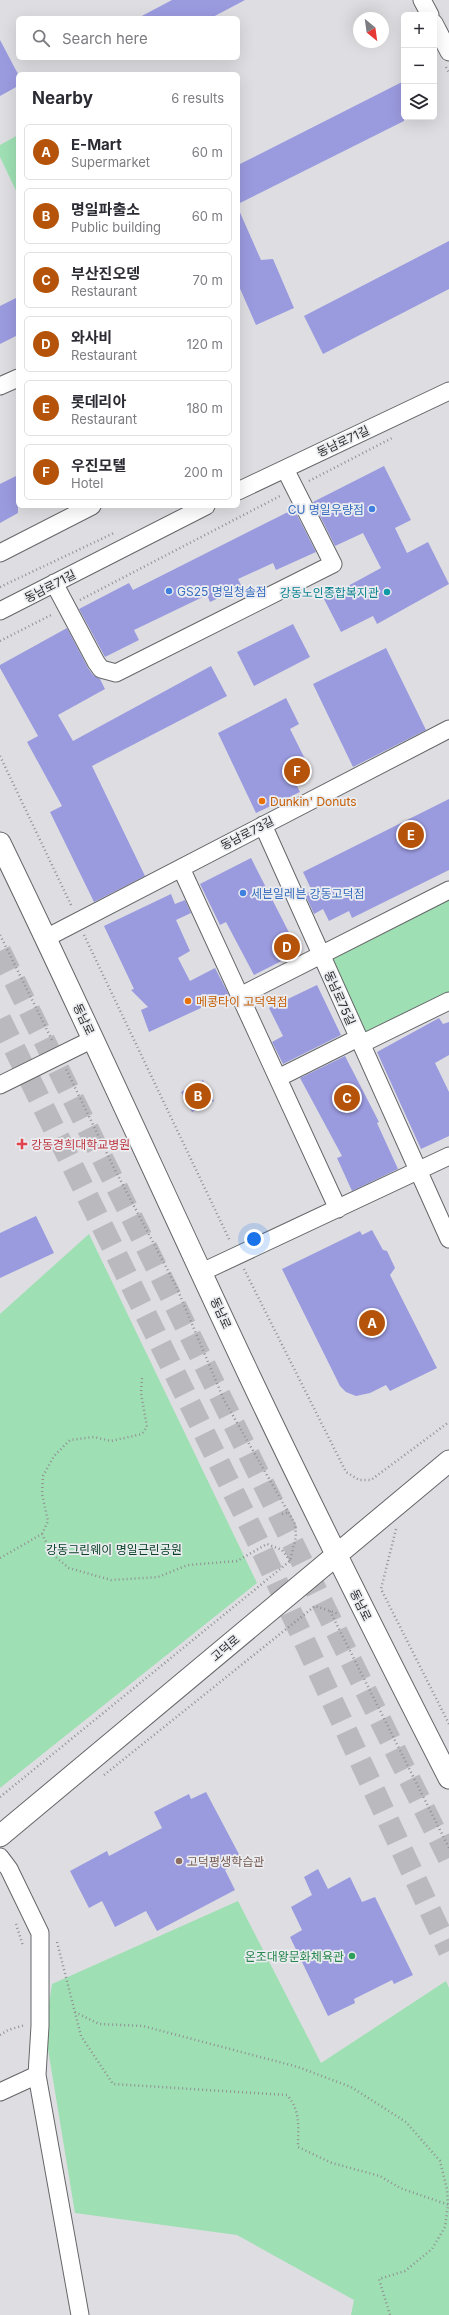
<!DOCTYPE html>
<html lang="en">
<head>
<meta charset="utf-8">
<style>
  body { margin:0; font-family:Inter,"Noto Sans KR",sans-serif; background:#f2f2f3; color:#2b2b33 }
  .controls { position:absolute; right:12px; top:12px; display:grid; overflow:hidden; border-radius:6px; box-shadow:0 4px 16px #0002 }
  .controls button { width:36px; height:36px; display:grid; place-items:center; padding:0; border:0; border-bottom:1px solid #e1e1e2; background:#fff; color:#2b2b33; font:20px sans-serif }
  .compass { position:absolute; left:353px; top:12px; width:36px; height:36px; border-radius:50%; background:#fff; box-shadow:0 4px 16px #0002; rotate:151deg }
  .you { position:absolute; left:254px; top:1239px; width:14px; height:14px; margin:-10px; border:3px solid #fff; border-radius:50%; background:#1a73e8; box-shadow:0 0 0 6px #1a73e833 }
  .badge { display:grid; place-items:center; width:26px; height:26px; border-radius:50%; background:#b45309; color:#fff; font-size:13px; font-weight:700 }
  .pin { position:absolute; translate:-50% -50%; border:2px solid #fff; box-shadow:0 1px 4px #0006 }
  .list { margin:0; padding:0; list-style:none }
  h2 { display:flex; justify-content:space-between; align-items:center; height:52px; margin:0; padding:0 16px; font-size:17px }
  h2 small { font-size:13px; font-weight:400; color:#7c7c81 }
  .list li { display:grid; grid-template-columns:26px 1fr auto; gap:12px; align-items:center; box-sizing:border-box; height:56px; margin:0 8px 8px; padding:0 8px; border:1px solid #e1e1e2; border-radius:6px }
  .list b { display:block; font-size:15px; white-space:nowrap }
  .list p { margin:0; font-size:13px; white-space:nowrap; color:#7c7c81 }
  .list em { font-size:13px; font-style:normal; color:#7c7c81 }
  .icon { flex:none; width:22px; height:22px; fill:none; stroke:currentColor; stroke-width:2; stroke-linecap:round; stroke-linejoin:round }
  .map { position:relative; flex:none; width:449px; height:2315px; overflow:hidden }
  .search { position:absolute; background:#fff; box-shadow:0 4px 16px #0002; left:16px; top:16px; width:224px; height:44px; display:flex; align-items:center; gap:10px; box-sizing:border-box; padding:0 14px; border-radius:6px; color:#7c7c81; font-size:15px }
  .panel { position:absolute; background:#fff; box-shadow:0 4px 16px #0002; left:16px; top:72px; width:224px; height:436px; border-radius:6px }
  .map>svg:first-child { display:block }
  .green { fill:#9edfb3 }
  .building { fill:#9a9adf }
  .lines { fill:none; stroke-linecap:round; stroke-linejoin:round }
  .highway-tunnel { stroke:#bababe; stroke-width:22; stroke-dasharray:22 11; stroke-linecap:butt }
  .minor-casing { stroke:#656669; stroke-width:19 }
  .major-casing { stroke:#656669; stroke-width:23 }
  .path { stroke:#919194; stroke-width:2.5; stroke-dasharray:1 3; stroke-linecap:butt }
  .minor { stroke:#fff; stroke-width:17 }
  .major { stroke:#fff; stroke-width:21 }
  .shop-dot { fill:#3f7fe0; stroke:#ebecf0; stroke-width:1.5 }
  .culture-dot { fill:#0f9aa8; stroke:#ebecf0; stroke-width:1.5 }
  .food-dot { fill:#e8710a; stroke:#ebecf0; stroke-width:1.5 }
  .health-dot { fill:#e0444e; stroke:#ebecf0; stroke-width:1.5 }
  .education-dot { fill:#8d6e63; stroke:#ebecf0; stroke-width:1.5 }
  .leisure-dot { fill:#2e9e5b; stroke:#ebecf0; stroke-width:1.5 }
  .labels { text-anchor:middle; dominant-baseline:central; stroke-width:3.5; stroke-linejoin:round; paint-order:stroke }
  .street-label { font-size:12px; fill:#2b2b2c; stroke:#ebecf0 }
  .shop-label { font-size:12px; fill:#366cbe; stroke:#ebecf0; text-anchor:start }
  .culture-label { font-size:12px; fill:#0d838f; stroke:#ebecf0; text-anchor:end }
  .food-label { font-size:12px; fill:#c56008; stroke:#ebecf0; text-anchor:start }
  .health-label { font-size:12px; fill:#be3a42; stroke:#ebecf0; text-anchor:start }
  .park-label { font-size:12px; fill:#094224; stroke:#ebecf0 }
  .education-label { font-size:12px; fill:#785e54; stroke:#ebecf0; text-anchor:start }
  .leisure-label { font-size:12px; fill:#27864d; stroke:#ebecf0; text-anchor:end }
</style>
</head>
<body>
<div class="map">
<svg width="449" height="2315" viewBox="0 0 449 2315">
  <rect width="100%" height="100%" fill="#dedee2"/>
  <path class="green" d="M18,135V195L0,157V145Z
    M449,897V994L365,1036L329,957Z
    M89,1234L257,1583L0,1788V1314Z
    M238,1901L321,2063L446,1981L449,1988V2315H351L354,2300L237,2235L75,2213L45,2031L52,1984Z"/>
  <path class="building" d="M172,0H245L211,18H138Z
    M0,40L18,74V86L0,96Z
    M404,81V121L238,204V165Z
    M238,208L261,260L273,259L294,308L256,325L238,284Z
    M449,241V289L323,354L304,316Z
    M18,297V335L0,344V306Z
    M384,466L411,520L395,528L407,553L428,542L449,584L377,624L373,616L341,632L324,599L381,568L363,533L335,546L313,502Z
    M18,475V513L0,523V484Z
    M294,509L316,552L276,570L273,563L238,579L242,587L210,602L207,595L134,630L139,640L105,657L79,609L129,583L133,590Z
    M293,624L310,657L254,686L237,652Z
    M67,628L88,668L93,675L100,679L105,689L58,715L73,741L211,666L227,696L92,766L145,876L94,902L50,812L62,806L27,742L38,736L0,668V665Z
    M386,648L426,730L353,767L313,684Z
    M286,698L299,724L290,729L307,763L290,771L300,792L256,813L218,733Z
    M449,799V870L352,918L349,911L329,921L323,909L314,914L305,894L312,891L303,872Z
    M251,858L299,952L254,975L226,922L220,925L200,884Z
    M171,894L175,904L185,900L191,913L176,920L190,951L178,958L190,981L215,968L229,995L149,1032L141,1010L148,1007L131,990L134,989L104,926Z
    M317,985L341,1035L283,1064L272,1042L283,1036L269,1008Z
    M439,1018L443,1024L449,1022V1055L435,1063L449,1092V1136L421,1149L377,1052Z
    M345,1056L379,1122L377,1123L398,1169L352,1191L337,1158L342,1156L300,1078Z
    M203,1080L214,1101L192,1112L181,1092Z
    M36,1216L54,1253L0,1278V1233Z
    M372,1230L383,1250L387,1251L395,1268L390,1275L437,1368L390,1391L386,1385L370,1393L356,1396L346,1392L340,1386L282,1269L360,1231L362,1235Z
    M206,1792L242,1860L225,1870L235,1890L157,1931L146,1911L115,1927L102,1901L89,1908L70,1871L107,1851L109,1856L162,1828L154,1812L189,1794L191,1799Z
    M318,1869L328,1889L350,1877L362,1902L375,1897L413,1975L394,1984L392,1980L354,1999L355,2003L328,2016L290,1937L302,1930L291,1907L312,1895L304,1877Z"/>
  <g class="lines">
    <path class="highway-tunnel" d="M0,951L449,1859
      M0,1019L260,1546L449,1951"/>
    <g class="minor-casing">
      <path id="minor" d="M422,0L430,15
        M434,23L449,52
        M0,386L18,378
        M238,491L449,391
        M0,553L92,506
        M54,583L96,662L101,669L116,673L333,564L285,469
        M0,611L206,506
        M263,825L449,1239
        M181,868L338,1209
        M46,938L449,729
        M240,996L449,890
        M361,1044L449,1001
        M278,1078L358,1038
        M0,1085L93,1039
        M202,1272L449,1156
        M0,1857L9,1869L40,1933V2026L37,2075L80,2315
        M0,2092L37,2075"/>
    </g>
    <g class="major-casing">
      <path id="major" d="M0,843C86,1020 166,1199 250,1377C314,1512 381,1645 449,1778
        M0,1836L449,1461"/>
    </g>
    <path class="path" d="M446,67L449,73
      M309,481L394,437
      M0,587L114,533
      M80,600L282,495
      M0,641L53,614
      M0,756L72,907
      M0,935L53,1042
      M84,935L230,1241
      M244,1269L346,1472L359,1480H371L449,1422
      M282,1514L289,1512
      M396,1529L381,1589L449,1724
      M42,1534L48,1521L42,1494L43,1476L54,1456L70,1440L94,1437L111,1441L142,1434L147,1427L141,1393L142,1378
      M0,1558L42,1534L53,1555L69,1568L111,1580L158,1577L188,1565L237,1561L267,1544L282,1550L290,1561
      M330,1611L449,1848
      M104,1775L315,1606L339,1614
      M0,1797L290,1561L296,1537L295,1524L224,1400L176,1286L114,1168L66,1069
      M16,1924L23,1946
      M57,1942L81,2036L113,2084L287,2095C301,2111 298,2127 298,2147L332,2163L380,2176L400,2188L449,2205
      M75,2012L99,2024L143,2026L298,2067L351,2087L406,2122L440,2161L447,2189L448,2205L445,2227L432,2249L405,2271L379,2279L390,2315
      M0,2035L8,2030L25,2025"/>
    <use href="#minor" class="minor"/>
    <use href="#major" class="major"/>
  </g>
  <g class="shop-dot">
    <circle cx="372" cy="509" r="4"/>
    <circle cx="169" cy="591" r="4"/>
    <circle cx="243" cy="893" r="4"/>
  </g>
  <circle class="culture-dot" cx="387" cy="592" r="4"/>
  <g class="food-dot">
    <circle cx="262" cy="801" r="4"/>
    <circle cx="188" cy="1001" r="4"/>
  </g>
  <path class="health-dot" d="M20 1138h4v4h4v4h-4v4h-4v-4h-4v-4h4z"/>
  <circle class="education-dot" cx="179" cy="1861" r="4"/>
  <circle class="leisure-dot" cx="352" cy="1956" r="4"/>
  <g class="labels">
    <g class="street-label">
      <text transform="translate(343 441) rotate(-25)">동남로71길</text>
      <text transform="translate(50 586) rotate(-27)">동남로71길</text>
      <text transform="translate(247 833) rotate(-27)">동남로73길</text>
      <text transform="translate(340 998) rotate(66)">동남로75길</text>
      <text transform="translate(84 1019) rotate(65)">동남로</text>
      <text transform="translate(221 1313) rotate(66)">동남로</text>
      <text transform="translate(361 1605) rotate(64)">동남로</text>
      <text transform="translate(225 1648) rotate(-40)">고덕로</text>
    </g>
    <g class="shop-label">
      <text x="364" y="509" text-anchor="end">CU 명일우량점</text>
      <text x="177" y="591">GS25 명일청솔점</text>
      <text x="251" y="893">세븐일레븐 강동고덕점</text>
    </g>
    <g class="culture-label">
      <text x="379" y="592">강동노인종합복지관</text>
    </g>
    <g class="food-label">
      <text x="270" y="801">Dunkin' Donuts</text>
      <text x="196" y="1001">메콩타이 고덕역점</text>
    </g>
    <g class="health-label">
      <text x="31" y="1144">강동경희대학교병원</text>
    </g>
    <g class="park-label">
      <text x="114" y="1549">강동그린웨이 명일근린공원</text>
    </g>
    <g class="education-label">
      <text x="187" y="1861">고덕평생학습관</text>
    </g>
    <g class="leisure-label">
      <text x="344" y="1956">온조대왕문화체육관</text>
    </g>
  </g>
</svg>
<div class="controls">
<button>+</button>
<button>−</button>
<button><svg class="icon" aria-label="layers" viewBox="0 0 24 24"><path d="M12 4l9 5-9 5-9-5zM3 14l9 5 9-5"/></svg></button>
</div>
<svg class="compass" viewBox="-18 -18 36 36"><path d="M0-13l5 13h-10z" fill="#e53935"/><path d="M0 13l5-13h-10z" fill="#7c7c81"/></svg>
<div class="you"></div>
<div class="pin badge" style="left:372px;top:1323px">A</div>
<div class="pin badge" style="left:198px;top:1096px">B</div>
<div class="pin badge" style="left:347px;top:1098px">C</div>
<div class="pin badge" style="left:287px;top:947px">D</div>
<div class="pin badge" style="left:411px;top:835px">E</div>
<div class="pin badge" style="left:297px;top:771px">F</div>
<div class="search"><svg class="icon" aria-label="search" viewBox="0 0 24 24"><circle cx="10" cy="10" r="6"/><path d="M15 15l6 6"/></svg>Search here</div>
<section class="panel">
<h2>Nearby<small>6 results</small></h2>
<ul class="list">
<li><span class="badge">A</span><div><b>E-Mart</b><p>Supermarket</p></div><em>60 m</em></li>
<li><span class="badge">B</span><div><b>명일파출소</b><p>Public building</p></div><em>60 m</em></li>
<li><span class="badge">C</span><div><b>부산진오뎅</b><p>Restaurant</p></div><em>70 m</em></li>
<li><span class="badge">D</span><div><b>와사비</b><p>Restaurant</p></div><em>120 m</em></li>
<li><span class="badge">E</span><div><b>롯데리아</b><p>Restaurant</p></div><em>180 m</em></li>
<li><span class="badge">F</span><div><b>우진모텔</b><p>Hotel</p></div><em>200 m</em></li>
</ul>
</section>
</div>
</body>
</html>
